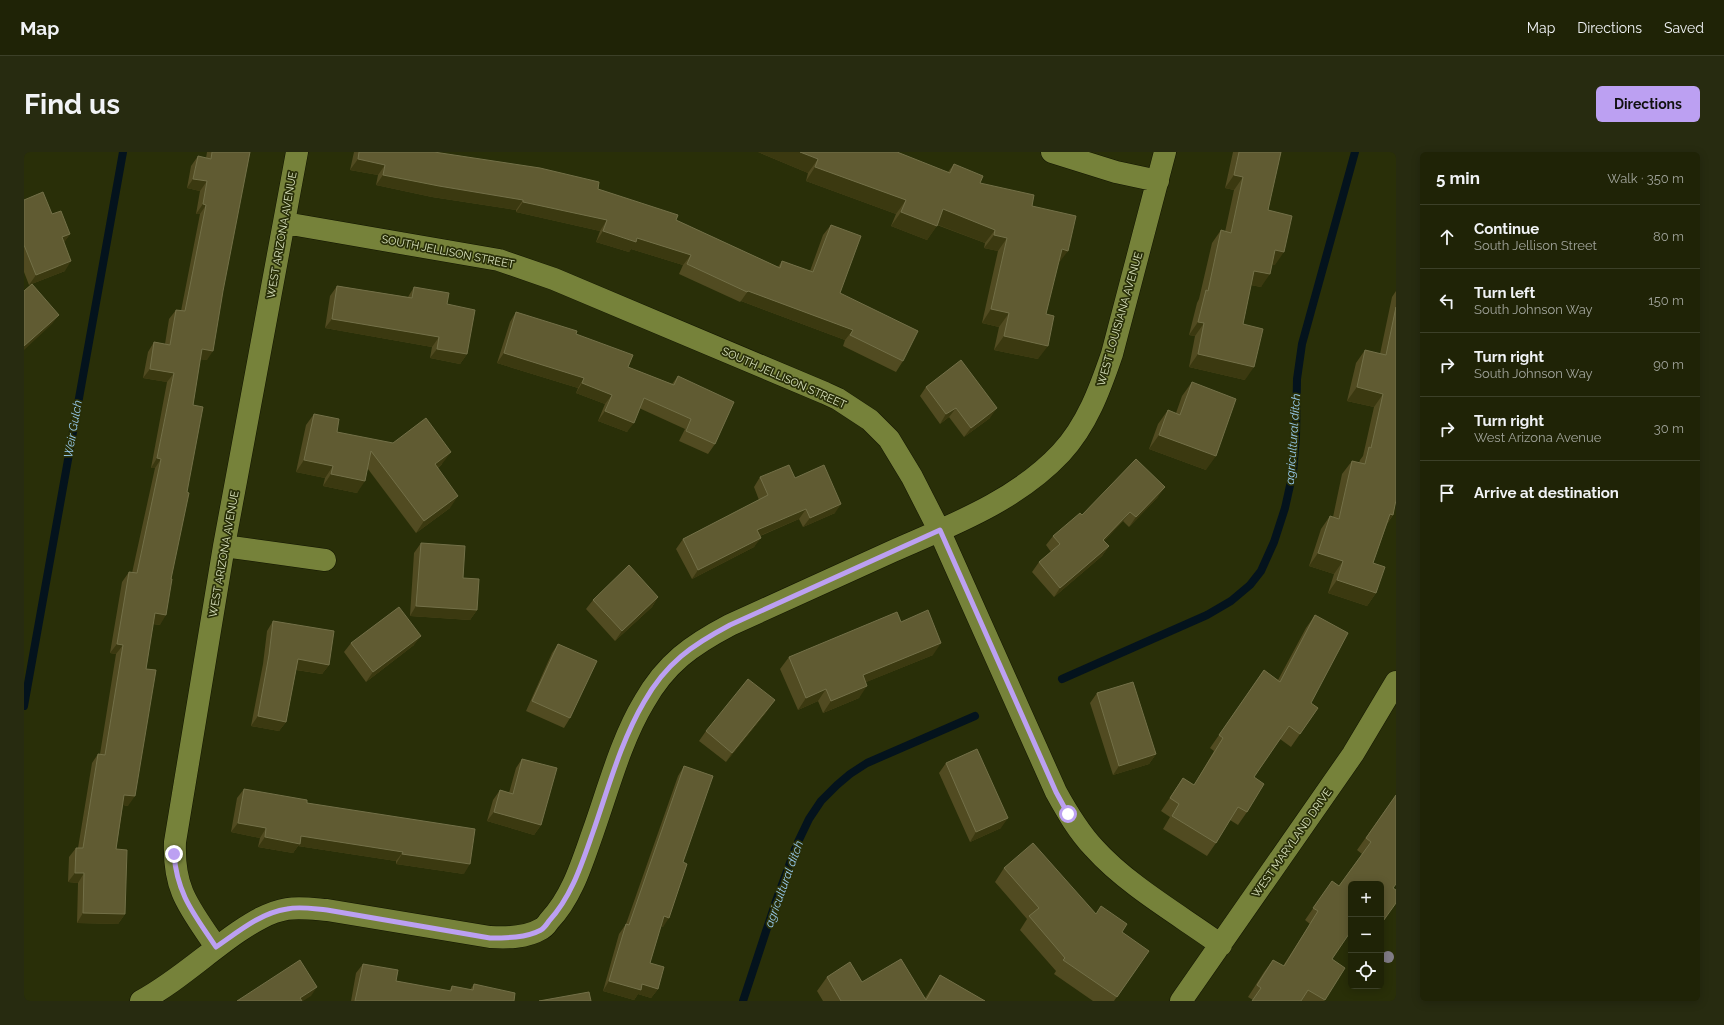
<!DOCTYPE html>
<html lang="en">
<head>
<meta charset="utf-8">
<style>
  body { margin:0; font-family:Raleway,sans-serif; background:#272b10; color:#f1f3f6 }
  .controls { position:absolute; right:12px; bottom:12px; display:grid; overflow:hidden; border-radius:6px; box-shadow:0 2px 10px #0003 }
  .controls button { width:36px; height:36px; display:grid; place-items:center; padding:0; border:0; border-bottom:1px solid #3c4028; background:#1f2306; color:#f1f3f6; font:20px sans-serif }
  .stop { position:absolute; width:12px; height:12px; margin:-9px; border:3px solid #bca0f2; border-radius:50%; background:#fff }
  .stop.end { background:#bca0f2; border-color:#fff; box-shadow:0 1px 4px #0008 }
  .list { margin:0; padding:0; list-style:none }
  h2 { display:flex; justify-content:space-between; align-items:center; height:52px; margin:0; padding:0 16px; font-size:17px }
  h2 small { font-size:13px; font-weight:400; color:#a1a49b }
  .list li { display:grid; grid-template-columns:26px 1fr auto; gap:12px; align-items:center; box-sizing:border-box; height:64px; padding:0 16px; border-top:1px solid #3c4028 }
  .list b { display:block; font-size:15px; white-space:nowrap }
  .list p { margin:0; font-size:13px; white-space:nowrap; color:#a1a49b }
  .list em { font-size:13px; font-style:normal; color:#a1a49b }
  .icon { flex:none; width:22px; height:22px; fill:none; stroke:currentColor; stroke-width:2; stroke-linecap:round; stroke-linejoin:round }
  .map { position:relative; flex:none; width:1372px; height:849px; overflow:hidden; border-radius:6px }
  header { display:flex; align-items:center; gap:24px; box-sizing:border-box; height:56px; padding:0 20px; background:#1f2306; border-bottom:1px solid #3c4028 }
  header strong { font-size:19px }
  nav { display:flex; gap:22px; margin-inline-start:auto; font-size:14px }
  .intro { display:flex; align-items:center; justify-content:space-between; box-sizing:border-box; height:96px; padding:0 24px }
  h1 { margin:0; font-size:28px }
  .button { padding:10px 18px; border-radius:6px; background:#bca0f2; color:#111; font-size:14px; font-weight:700 }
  main { display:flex; gap:24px; padding:0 24px }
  aside { flex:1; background:#1f2306; border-radius:6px; box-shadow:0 2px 10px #0003 }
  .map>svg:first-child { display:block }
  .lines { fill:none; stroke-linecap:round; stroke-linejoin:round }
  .stream { stroke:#04131d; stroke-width:8 }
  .street-casing { stroke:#131602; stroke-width:23 }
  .street { stroke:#76823a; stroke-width:22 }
  .tree { fill:#827d87 }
  .wall { fill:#514b21 }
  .shaded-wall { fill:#3b3910 }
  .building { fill:#605b32; stroke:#737048 }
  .route { stroke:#bca0f2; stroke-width:5 }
  .labels { text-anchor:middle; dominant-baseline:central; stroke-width:3.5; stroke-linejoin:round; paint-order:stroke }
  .street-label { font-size:11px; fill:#dbe4bf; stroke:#292f08 }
  .water-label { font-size:12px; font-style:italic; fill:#98cbee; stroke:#292f08 }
</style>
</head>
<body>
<header>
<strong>Map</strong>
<nav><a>Map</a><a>Directions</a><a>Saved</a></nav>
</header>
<div class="intro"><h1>Find us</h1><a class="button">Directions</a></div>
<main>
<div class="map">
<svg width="1372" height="849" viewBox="0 0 1372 849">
  <rect width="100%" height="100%" fill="#292f08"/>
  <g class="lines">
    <path class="stream" d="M1038,527L1183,463L1207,449L1226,433L1237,419L1250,390L1261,356L1269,320L1272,285L1273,227L1278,192L1331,0
      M0,554L99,0
      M719,849L752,749L773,692L785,667L797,649L813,633L826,622L843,611L951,564"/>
    <g class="street-casing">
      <path id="street" d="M1028,0L1092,20L1134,29
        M261,71L475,108L530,127L801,241L814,247L846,268L865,287L888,325L915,378L1032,640C1043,660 1054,679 1070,696C1103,733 1157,764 1197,793
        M200,394L301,408
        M192,795C166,756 149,739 151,690L200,394L273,0
        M117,849C151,831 182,802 214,780C229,770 245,760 263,757C276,755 290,757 303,758L466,785C483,786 502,786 517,777C520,776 523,772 525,769C548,745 558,711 569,680C584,638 597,588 620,550C642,511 668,493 706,473C760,448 815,424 869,399C928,373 992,349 1037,301C1063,273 1076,237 1088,202L1141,0
        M1157,849L1329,602L1372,530"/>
    </g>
    <use href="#street" class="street"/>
  </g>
  <circle class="tree" cx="1364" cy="805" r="6"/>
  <path class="wall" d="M183,0H226L183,208L176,207L136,473L129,472L122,517L104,654L99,653L92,697L101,762L94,772L53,771L54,731L44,730L45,705L52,696H54L68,611L74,602H76L92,502L86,501L98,430L105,420L108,421L131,316H127L143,230L119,226L124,200L130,190L141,192L145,167L152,158L157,159L176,62H172L176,39L163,36L167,14L174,4L182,6Z
    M330,0H410L574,37L652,68L754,115L758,109L786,119L799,83L807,73L816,141L879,209L872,220L819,194L821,188L717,149L716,150L655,122L659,113L607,97L605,100L572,90L576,79L492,60V58L408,45L352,33L354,23L326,18Z
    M734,0L924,20L930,12L956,31L1008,54L1034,112L1022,162L1014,207L970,198L975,175L958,171L974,99L960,96L961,91L913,73L903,88L867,74L872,62L782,29L784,21Z
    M1209,0H1257L1244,58L1251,113L1248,112L1237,135L1227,133L1219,172L1221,228L1165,215L1171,184L1165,183L1173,151L1175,147L1188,91L1197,78L1201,80L1210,38L1201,36Z
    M0,48L28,62L46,82L40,90L41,119L5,133L0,120Z
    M313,134L384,145L390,135L423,152L443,202L436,212L406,206L408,195L301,176L306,144Z
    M1372,139V348L1369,363L1363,372L1349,411L1352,441L1343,454L1304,441L1310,422L1285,414L1297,377L1306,364L1309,365L1318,322L1328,309L1335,311L1336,308L1339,304L1350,255L1323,249L1332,211L1341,198L1356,202L1368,145Z
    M492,160L552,182L604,215L648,232L654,224L691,292L684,302L655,289L661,277L615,256L603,280L574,269L581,252L552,241L554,236L473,211L486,170Z
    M1168,230L1182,318L1125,297L1134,272L1144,258L1152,261L1158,244Z
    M902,235L966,266L940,285L925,265L916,272L896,244Z
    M290,262L313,280L418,312L414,316L426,356L392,381L344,317L333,341L299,334L301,326L272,320L282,273Z
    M736,325L771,326L811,361L779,375L775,367L736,384L730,395L668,427L652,397L659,387L735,348L730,335Z
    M1134,345L1105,375L1099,369L1080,389L1085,394L1078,404L1030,445L1008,420L1015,410L1027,400L1022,393L1029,384L1058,363Z
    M397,391L439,426L453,458L446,468L386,464L390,401Z
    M634,445L628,455L591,489L562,457L569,448Z
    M1291,463L1287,551L1294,556L1267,595L1256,587L1230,625L1223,660L1214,673L1206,668L1192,691L1183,704L1139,677L1146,665L1137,659L1159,626L1170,633L1190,599L1186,596L1240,518L1254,528L1282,476Z
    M249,469L305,513L298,522L272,518L262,570L255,579L227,574L239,512L243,479Z
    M877,470L909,503L842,530L835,546L799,561L794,549L774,558L756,517L765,505Z
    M327,491L390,493L342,530L320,500Z
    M534,492L546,566L540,576L502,559L528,501Z
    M1073,541L1132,602L1125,612L1089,623L1066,551Z
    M744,558L702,610L675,589L682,579Z
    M498,607L517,673L510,683L463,669L469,648L476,638L485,641L492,616Z
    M922,611L977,676L946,690L915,621Z
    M660,614L659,710L639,775L637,774L626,811L634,837L627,846L614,842L610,848L579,839L595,782L602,772L654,624Z
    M220,637L283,651L440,722L372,712V709L274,694L269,701L234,695L236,686L207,680L213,646Z
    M1372,643L1357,732L1308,807L1321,816L1300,849H1228L1229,848L1224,845L1240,820L1249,808L1259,814L1286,772L1281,768L1308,729L1315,734L1338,702L1333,698Z
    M980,716L1098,780L1125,799L1090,849H1069L1030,822L1032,819L996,778L1003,767L971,730Z
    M339,812L372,829L425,839L428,834L446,838L450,832L490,849H327L332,821Z
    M916,823L961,849H799L793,839L803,825L838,830L901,846L907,837Z"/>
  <path class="shaded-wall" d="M734,0H776L794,7L784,21Z
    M334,7L361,13L354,23L326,18Z
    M791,15L882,48L872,62L782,29Z
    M359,23L499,48L492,58L408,45L352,33Z
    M1210,23L1219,25L1210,38L1201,36Z
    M169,27L183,29L176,39L163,36Z
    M499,50L583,68L576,79L492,60Z
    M179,52L182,53L176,62H172Z
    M919,57L971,78L961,91L909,71Z
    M877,60L913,74L903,88L867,74Z
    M579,79L613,86L667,103L659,113L607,97L605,100L572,90Z
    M46,82L39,92L38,85Z
    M970,83L983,86L974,99L960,96Z
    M1038,97L1044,99L1034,112Z
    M1251,98L1260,100L1251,113L1242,111Z
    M47,109L41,119L5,133L12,123Z
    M1230,119L1246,122L1237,135L1221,132Z
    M724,139L829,178L821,188L717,149Z
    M967,157L985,161L975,175L958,171Z
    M35,163L28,172L0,198V194Z
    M308,167L415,185L408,195L301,176Z
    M1174,170L1180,171L1171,184L1165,183Z
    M980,184L1024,194L1014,207L970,198Z
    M178,197L189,199L183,208L171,207Z
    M413,197L443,202L436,212L406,206Z
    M480,201L560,226L554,236L473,211Z
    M1174,202L1230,215L1221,228L1165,215Z
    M126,217L150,221L143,230L119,226Z
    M558,231L588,243L581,252L552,241Z
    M1333,235L1359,242L1350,255L1323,249Z
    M932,256L925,265L916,272L922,262Z
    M973,256L966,266L940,285L947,276Z
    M581,259L610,271L603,280L574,269Z
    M1135,283L1192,304L1182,318L1125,297Z
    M427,300L418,312L403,324L411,312Z
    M133,306L137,307L131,316H127Z
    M280,308L309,314L301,326L272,320Z
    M307,322L341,329L333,341L299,334Z
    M1141,335L1134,345L1105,375L1112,365Z
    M434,344L426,356L392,381L400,369Z
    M817,352L811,361L779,375L786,366Z
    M782,357L775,367L726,388L733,378Z
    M1106,360L1099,369L1073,397L1079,388Z
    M1366,362L1369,363L1359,376Z
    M737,386L730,395L668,427L674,418Z
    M1085,394L1078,404L1030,445L1036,436Z
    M1294,401L1319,409L1310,422L1285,414Z
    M1313,428L1352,441L1343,454L1304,441Z
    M634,445L628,455L591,489L598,479Z
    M392,454L453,458L446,468L386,464Z
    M131,461L142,463L136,473L124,471Z
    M397,484L390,493L342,530L349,520Z
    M917,491L909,503L830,535L839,523Z
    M93,492L99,493L92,502L86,501Z
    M274,507L305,513L298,522L267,517Z
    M843,534L835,546L799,561L807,549Z
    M802,537L794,549L774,558L782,546Z
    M751,548L744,558L702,610L708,601Z
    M234,564L262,570L255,579L227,574Z
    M1132,602L1125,612L1089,623L1095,614Z
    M100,643L111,644L104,654L94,652Z
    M470,660L517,673L510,683L463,669Z
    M984,666L977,676L946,690L952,680Z
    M214,671L242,676L236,686L207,680Z
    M277,684L379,700L372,709L274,694L269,701L234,695L241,685Z
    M378,702L446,712L440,722L372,712Z
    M51,721H60L54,731L44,730Z
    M59,761L101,762L94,772L53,771Z
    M640,764L645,766L639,775L633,773Z
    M585,829L618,832L634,837L627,846L614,842L610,848L579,839Z
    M293,835L287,844L279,849H274L276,846Z"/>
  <path class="building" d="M188,0H226L199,139L189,199L178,197L169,253L179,255L163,340L165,341L147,427H148L142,463L131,461L122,517L132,518L111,644L100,643L92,697L103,698L101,762L59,761L60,721H51L52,696H59L74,602L81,603L99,493L93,492L105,420L113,421L137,307L133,306L150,221L126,217L130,190L146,193L152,158L161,159L182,53L179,52L183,29L169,27L174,4L187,7Z
    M335,0H410L516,16L575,30L574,37L654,63L652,68L756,116L758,109L789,120L807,73L837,84L816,141L894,179L879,209L826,183L829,178L724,139L723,140L663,112L667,103L613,86L612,90L579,79L583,68L499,50V48L415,34L359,23L361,13L334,7Z
    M776,0H873L926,21L930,12L959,24L956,31L1010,43L1008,54L1052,64L1044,99L1038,97L1022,162L1030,164L1024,194L980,184L985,161L967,157L983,86L970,83L971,78L919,57L913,74L877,60L882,48L791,15L794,7Z
    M1215,0H1257L1244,58L1268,64L1260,100L1251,98L1246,122L1230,119L1219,172L1239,177L1230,215L1174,202L1180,171L1174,170L1182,138L1184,139L1197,78L1207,81L1219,25L1210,23Z
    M19,40L28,62L37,59L46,82L38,85L47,109L12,123L0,93V48Z
    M8,132L35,163L0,194V139Z
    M313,134L388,146L390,135L425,141L423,152L451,158L443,202L413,197L415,185L308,167Z
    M1372,155V348L1369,363L1366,362L1349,411L1361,415L1352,441L1313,428L1319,409L1294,401L1306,364L1315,367L1328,309L1341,312L1345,295L1347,296L1359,242L1333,235L1341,198L1362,203Z
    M492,160L553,179L552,182L609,203L604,215L650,233L654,224L710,250L691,292L662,279L667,267L620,246L610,271L581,259L588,243L558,231L560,226L480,201Z
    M937,208L973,256L947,276L932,256L922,262L902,235Z
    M1168,230L1212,247L1192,304L1135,283L1144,258L1156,263Z
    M290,262L315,267L313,280L369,291L402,266L427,300L411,312L434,344L400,369L347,299L341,329L307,322L309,314L280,308Z
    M1112,307L1141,335L1112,365L1106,360L1079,388L1085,394L1036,436L1015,410L1036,392L1029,384L1056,361L1058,363Z
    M765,313L771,326L800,313L817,352L786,366L782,357L733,378L737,386L674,418L659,387L744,343L736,325Z
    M397,391L441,394L439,426L455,427L453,458L392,454Z
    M605,413L634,445L598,479L569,448Z
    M375,455L397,484L349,520L327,491Z
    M904,458L917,491L839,523L843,534L807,549L802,537L782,546L765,505L873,460L877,470Z
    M1291,463L1324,481L1287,551L1294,556L1276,582L1265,574L1230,625L1240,632L1223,660L1214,655L1192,691L1148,664L1155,652L1146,646L1159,626L1170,633L1199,586L1195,583L1240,518L1256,530Z
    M249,469L310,479L305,513L274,507L262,570L234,564L245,503Z
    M534,492L573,509L546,566L508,549Z
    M724,527L751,548L708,601L682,579Z
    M1109,530L1132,602L1095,614L1073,541Z
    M953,597L984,666L952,680L922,611Z
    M498,607L533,616L517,673L470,660L476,638L489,642Z
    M660,614L689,624L659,710L663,712L645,766L640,764L626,811L640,815L634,837L618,832L617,838L585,829L602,772L605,773Z
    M220,637L283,648V651L451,677L446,712L378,702L379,700L277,684L276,692L241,685L242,676L214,671Z
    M1372,643V732L1369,736L1372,738V751L1357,772V732H1327V779L1308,807L1321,816L1301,848L1284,838L1277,849H1228L1237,836L1233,833L1249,808L1260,814L1294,759L1289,756L1308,729L1315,734L1347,690L1342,686Z
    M1009,691L1072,762L1077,754L1103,772L1098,780L1125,799L1093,845L1039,808L1041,806L1005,764L1015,756L980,716Z
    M877,807L902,848L916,823L961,849H817L803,825L826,810L838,830Z
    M276,808L293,835L276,846L278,849H213Z
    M339,812L374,818L372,829L427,839L428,834L449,838L450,832L491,841L490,849H331Z
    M565,840L567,849H515Z"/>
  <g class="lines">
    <path class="route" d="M150,702C153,743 171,763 192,795C214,780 236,761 263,757C276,754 290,757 303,758L466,786C482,786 502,786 517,778C520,776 523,772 525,769C548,744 558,711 569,680C584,637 597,589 620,550C642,511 668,493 706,473L916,378L1032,640L1044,662"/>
  </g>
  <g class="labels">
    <g class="street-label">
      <text transform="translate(258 83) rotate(-80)">WEST ARIZONA AVENUE</text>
      <text transform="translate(424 100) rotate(11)">SOUTH JELLISON STREET</text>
      <text transform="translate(1096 167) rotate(-74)">WEST LOUISIANA AVENUE</text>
      <text transform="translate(760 226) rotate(24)">SOUTH JELLISON STREET</text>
      <text transform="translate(200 402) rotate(-80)">WEST ARIZONA AVENUE</text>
      <text transform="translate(1268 691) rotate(-55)">WEST MARYLAND DRIVE</text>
    </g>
    <g class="water-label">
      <text transform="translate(49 277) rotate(-80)">Weir Gulch</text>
      <text transform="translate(1269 287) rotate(-86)">agricultural ditch</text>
      <text transform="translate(760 732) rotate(-70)">agricultural ditch</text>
    </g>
  </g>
</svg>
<div class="controls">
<button>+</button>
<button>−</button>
<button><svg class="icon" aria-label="locate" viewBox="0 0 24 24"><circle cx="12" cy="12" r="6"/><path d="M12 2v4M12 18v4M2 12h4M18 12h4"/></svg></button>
</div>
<div class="stop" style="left:1044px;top:662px"></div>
<div class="stop end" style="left:150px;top:702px"></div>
</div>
<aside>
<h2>5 min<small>Walk · 350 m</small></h2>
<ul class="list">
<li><svg class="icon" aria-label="ahead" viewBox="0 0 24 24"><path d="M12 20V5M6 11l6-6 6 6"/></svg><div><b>Continue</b><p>South Jellison Street</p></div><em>80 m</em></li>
<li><svg class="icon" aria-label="left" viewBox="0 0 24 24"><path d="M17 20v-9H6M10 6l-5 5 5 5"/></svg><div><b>Turn left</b><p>South Johnson Way</p></div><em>150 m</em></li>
<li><svg class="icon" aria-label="right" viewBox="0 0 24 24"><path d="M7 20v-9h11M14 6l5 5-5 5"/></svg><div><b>Turn right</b><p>South Johnson Way</p></div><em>90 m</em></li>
<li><svg class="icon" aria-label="right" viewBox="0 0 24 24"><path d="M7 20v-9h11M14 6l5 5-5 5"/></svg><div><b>Turn right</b><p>West Arizona Avenue</p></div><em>30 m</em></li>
<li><svg class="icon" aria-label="arrive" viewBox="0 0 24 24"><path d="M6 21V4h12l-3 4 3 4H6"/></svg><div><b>Arrive at destination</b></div></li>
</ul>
</aside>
</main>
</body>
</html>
